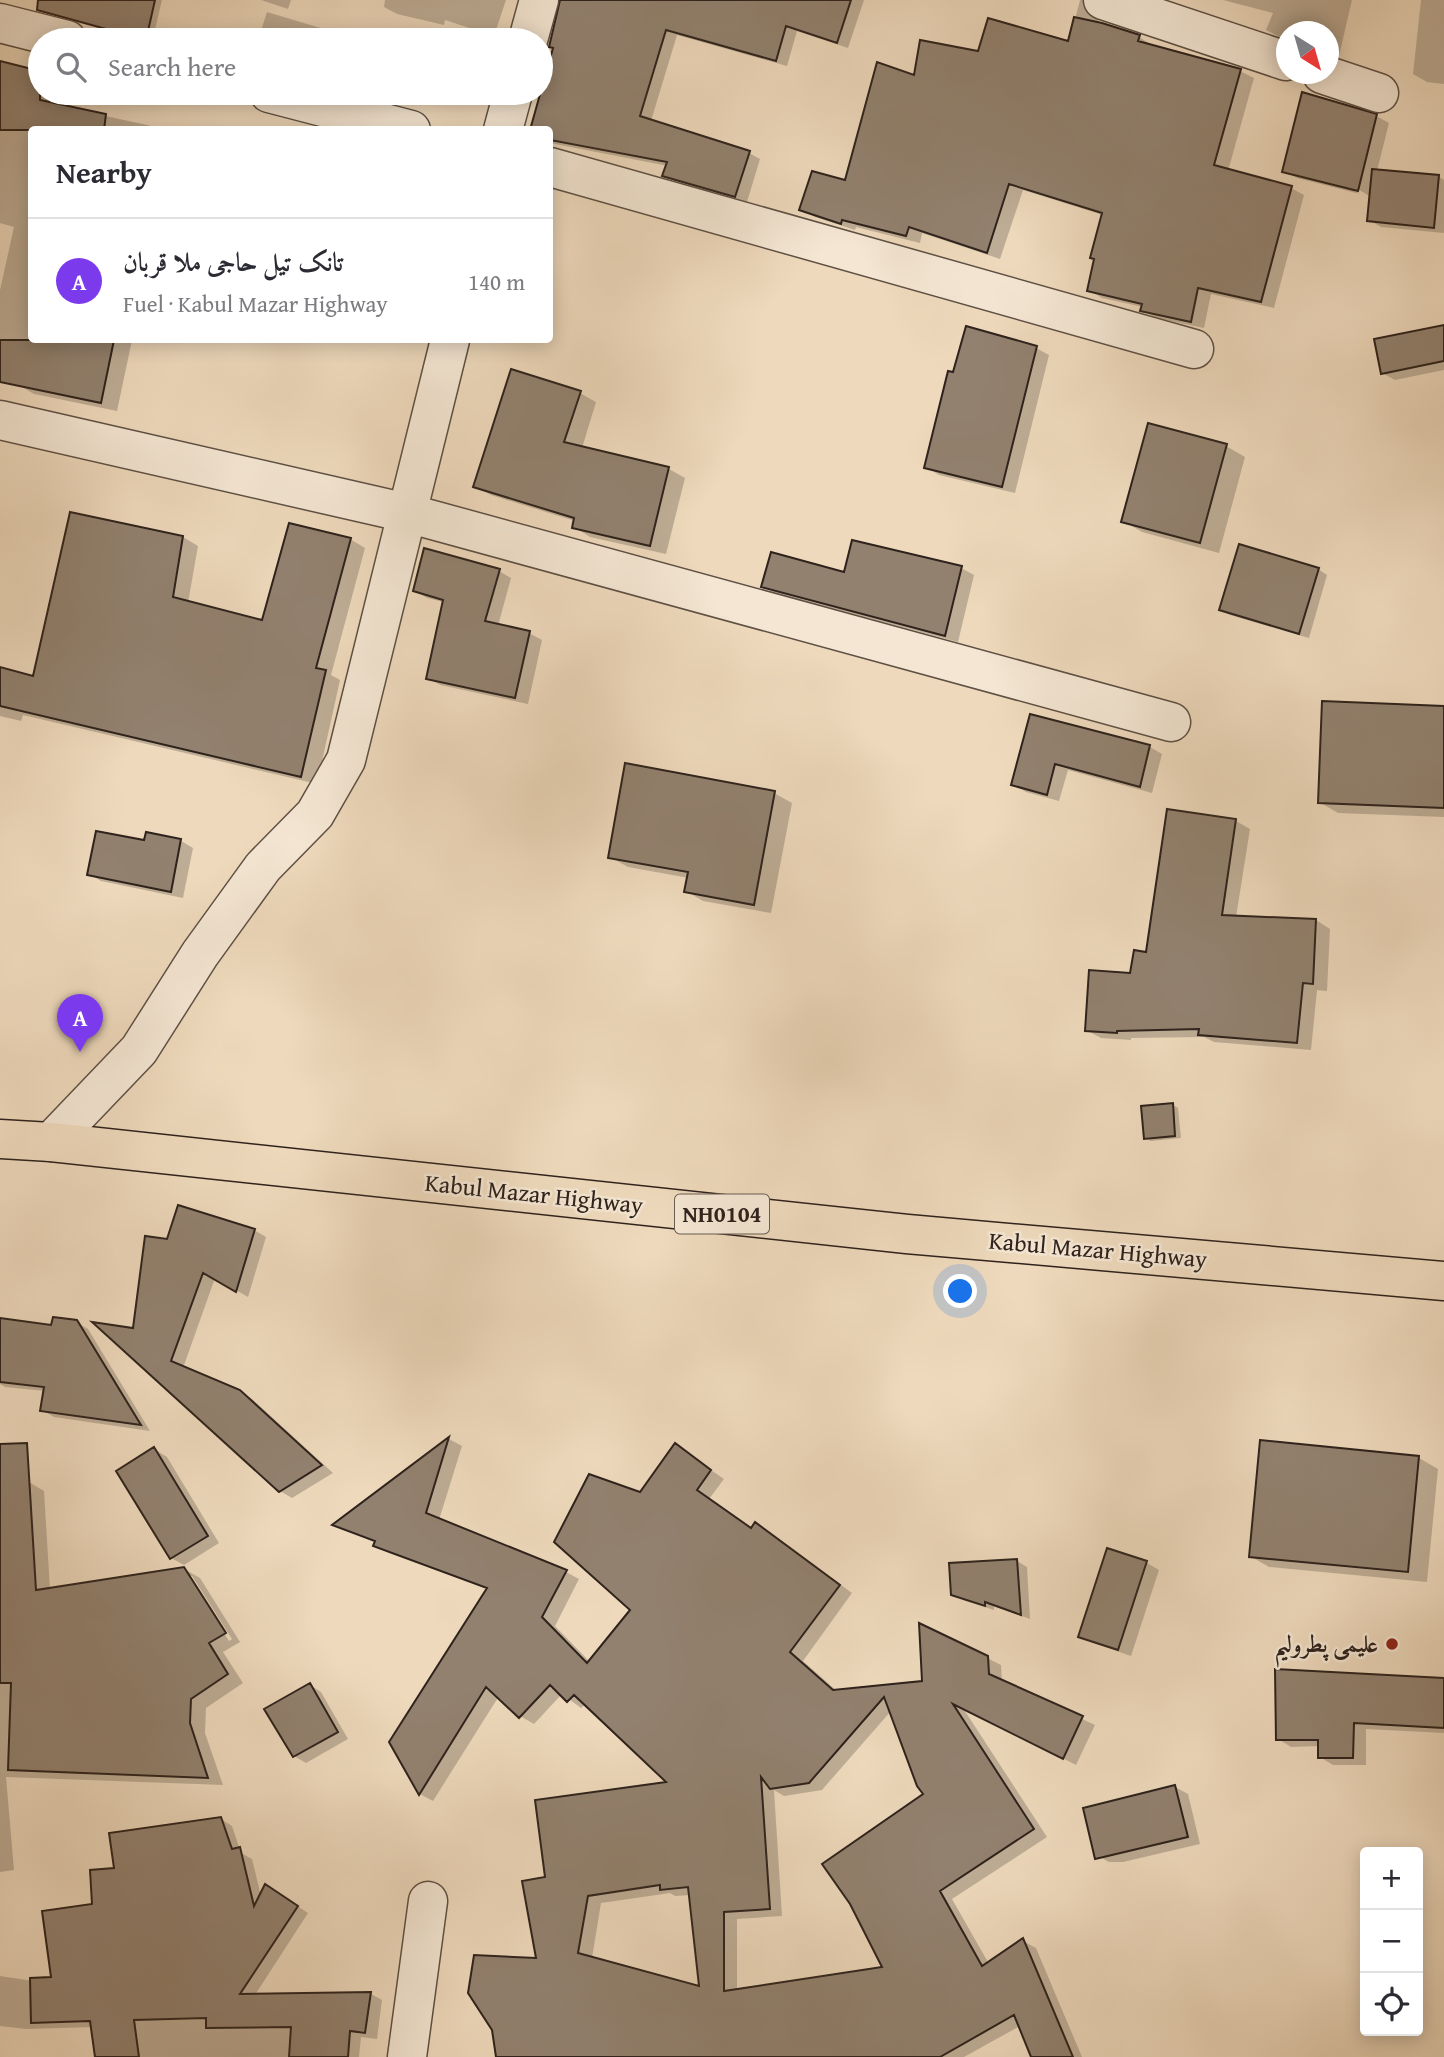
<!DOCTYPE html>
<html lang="en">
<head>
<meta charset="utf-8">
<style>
  :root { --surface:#fff; --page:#f7f7f7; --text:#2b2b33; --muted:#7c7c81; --line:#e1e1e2; --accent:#7c3aed }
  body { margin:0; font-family:"Gentium Book Plus",Amiri,serif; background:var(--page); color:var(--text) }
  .controls { position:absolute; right:21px; bottom:21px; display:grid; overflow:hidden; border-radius:7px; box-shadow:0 4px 18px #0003 }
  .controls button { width:63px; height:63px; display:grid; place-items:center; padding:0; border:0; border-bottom:2px solid var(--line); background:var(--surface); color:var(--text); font:35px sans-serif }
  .compass { position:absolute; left:1276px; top:21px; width:63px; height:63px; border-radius:50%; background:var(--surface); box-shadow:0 4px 18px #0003; rotate:143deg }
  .you { position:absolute; left:961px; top:1292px; width:24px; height:24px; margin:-18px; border:5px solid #fff; border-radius:50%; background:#1a73e8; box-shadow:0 0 0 10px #1a73e833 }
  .badge { display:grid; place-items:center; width:46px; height:46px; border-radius:50%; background:var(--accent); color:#fff; font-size:23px; font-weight:700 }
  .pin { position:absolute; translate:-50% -58px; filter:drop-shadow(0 2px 4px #0008) }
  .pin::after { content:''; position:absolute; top:37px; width:24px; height:21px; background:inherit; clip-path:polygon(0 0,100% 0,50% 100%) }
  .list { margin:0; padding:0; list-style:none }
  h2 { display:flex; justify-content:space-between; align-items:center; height:91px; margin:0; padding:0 28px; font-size:30px }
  h2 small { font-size:23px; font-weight:400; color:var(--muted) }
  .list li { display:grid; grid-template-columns:46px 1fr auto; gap:21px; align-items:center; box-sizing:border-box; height:126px; padding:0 28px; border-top:2px solid var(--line) }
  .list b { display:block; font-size:26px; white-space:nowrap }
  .list p { margin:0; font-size:23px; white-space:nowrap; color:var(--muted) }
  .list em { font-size:23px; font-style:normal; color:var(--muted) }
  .icon { flex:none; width:38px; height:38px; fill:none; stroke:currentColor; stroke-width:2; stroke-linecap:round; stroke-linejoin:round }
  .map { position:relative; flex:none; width:1444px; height:2057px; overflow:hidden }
  .search { position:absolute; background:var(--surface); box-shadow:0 4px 18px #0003; left:28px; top:28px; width:525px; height:77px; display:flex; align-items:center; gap:18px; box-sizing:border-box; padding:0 24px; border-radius:38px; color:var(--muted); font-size:26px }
  .panel { position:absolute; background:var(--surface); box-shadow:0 4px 18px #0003; left:28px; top:126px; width:525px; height:217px; border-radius:7px }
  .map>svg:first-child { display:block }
</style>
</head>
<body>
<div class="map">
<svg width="1444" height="2057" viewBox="0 0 1444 2057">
  <rect width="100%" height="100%" fill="#eed9bc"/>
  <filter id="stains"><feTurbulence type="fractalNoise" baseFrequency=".00286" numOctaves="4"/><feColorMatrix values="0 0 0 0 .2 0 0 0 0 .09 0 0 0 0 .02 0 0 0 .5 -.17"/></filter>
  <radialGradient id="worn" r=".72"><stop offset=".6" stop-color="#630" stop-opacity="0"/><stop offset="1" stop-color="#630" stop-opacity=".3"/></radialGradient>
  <path fill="#0003" fill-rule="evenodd" d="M68,0H162L153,38L71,14Z
    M261,0H291L288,9Z
    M385,0H506L494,36L445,20L444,25L397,14L384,7Z
    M562,0H864L848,48L797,31L787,66L677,35L651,121L749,153L760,159L747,202L676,182L665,175L668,166L550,143L555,48Z
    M1080,0H1096L1095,13L1100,24L1139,37L1152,45V47L1240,71L1254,78L1228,171L1291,188L1304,195L1274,308L1211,294L1204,328L1156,318L1142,310L1143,307L1102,298L1089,290L1103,215L1023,190L1000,259L922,233L920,243L856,227L855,230L815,217L801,209L846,182L915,77L979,53L1069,43Z
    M1223,0H1352L1338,60L1328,57V32H1286V40L1266,30L1273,13Z
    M1421,0H1444V84L1427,82L1413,74Z
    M267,12L361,40H258Z
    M0,63L40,72V93H58L55,105L170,130H32V340H132L117,411L34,394L0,374V290L14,227L0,223Z
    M1376,116L1389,123L1377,171L1439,177L1444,180V233L1381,227L1369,220L1371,197L1351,185L1349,188L1360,194L1297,178L1284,171Z
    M1444,327V370L1395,380L1382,373Z
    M1036,348L1049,355L1015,493L939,475L926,467L954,374Z
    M580,393L596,402L582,448L669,469L685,478L666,554L590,537L574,527L575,521L491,495L475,486Z
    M1226,446L1245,457L1219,553L1142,532L1123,521Z
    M183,537L198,546L188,603L263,622L350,539L365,548L331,675L340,680L317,784L23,715L21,721L0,716V669L35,678Z
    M961,568L974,575L958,642L775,593L763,586L846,575Z
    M1318,569L1327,575L1309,638L1230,615L1221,610Z
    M499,571L511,578L498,626L529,633L542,640L528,704L440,685L428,678L444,602L427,598L415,591Z
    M1444,708V817L1338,813L1319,802Z
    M1032,716L1150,747L1162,754L1152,793L1068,770L1059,801L1026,792L1013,785Z
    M774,793L792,803L771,913L703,901L686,891L689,878L628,867L610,857Z
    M1236,821L1250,829L1236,917L1316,920L1330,929L1327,991L1317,990L1311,1050L1214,1042L1204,1037L1131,1038V1040L1101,1038L1086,1030L1148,954Z
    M181,841L193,848L183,898L101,881L89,874L146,843Z
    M1173,1105L1178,1108L1181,1138L1151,1141L1145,1138Z
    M254,1230L266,1237L248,1297L215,1278L183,1368L252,1399L333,1473L292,1498L280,1491L135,1330L168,1241Z
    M76,1322L88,1329L150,1431L54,1417L42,1410L45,1391L5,1387L0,1384V1330L53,1327Z
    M449,1439L462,1446L439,1520L566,1572L579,1579L555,1626L590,1662L633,1610L641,1494L676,1446L724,1479L709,1499L752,1530L756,1525L769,1532L852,1593L803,1661L837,1691L924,1682L987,1658L1001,1665L1002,1682L1095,1725L1076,1765L963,1708L1047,1837L952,1899L989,1964L1023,1941L1036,1948L1082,2057H1033L1020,2026L964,2057H498L538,1960L547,1878L670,1783L586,1704L581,1708L562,1694L534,1724L520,1716L499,1696L433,1801L420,1794L391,1742L488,1589L389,1553L375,1546L376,1543L335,1525ZM891,1711L925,1794L885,1969L737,1991V1919L782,1916L774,1790L784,1796L822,1790ZM670,1893L675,1896L690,1895L701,1988L592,1958L601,1903Z
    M1262,1442L1419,1458L1438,1469L1427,1582L1269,1567L1250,1556Z
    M154,1449L167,1457L219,1543L184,1565L171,1558Z
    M29,1482L44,1491L50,1589L184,1569L200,1578L240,1642L223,1652L243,1683L206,1708L205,1733L223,1785L6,1777L14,1870L0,1872V1483ZM188,1576H192L232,1639L229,1641Z
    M1108,1550L1147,1563L1159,1570L1131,1656L1093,1643L1080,1636Z
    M1017,1561L1027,1567L1030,1619L994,1606V1610L963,1600L953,1594Z
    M1444,1680V1733L1366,1729V1765H1333L1320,1757V1746L1291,1747L1278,1739Z
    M310,1685L321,1692L348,1739L306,1763L294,1756Z
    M1175,1787L1188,1794L1200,1844L1123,1862H1109L1096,1855Z
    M221,1819L232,1826L241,1853L252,1859L261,1896L277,1893L308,1913L255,1995L371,1994L382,2000L377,2039L361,2037L359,2057H96L93,2027L26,2029L0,2026V1976L53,1984L94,1905L116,1870Z"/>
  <path fill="#92816f" stroke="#2e221c" stroke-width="2" fill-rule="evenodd" d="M38,0H155L146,40L37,10Z
    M560,0H851L837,43L786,26L776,61L666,30L640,116L750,151L735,197L662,176L667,162L550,140V130H530L553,48L549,47Z
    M1074,17L1102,23L1140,35L1138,41L1241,69L1214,165L1292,186L1261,302L1198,288L1191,322L1140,311L1142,304L1087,291L1094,259L1090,258L1102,213L1009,184L987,253L909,227L906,236L842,220L841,224L799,210L812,171L845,180L877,62L914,75L920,40L978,51L988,18L1068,41Z
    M0,61L40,71V100L106,114L104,130H0Z
    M1302,92L1377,114L1358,191L1282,172Z
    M1372,169L1439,175L1434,228L1367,221Z
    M1444,325V361L1381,374L1374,339Z
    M966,326L1037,346L1002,487L924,468L948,371L953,372Z
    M0,340H114L101,403L0,382Z
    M511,369L581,391L564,442L669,467L650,546L572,528L574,518L473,487Z
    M1148,423L1227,444L1200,543L1121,522Z
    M70,512L183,536L173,597L262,620L289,523L351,538L316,668L326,670L301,777L0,706V667L33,676Z
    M852,540L962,566L945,636L761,587L771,552L844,572Z
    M1239,544L1319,568L1299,634L1219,610Z
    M424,548L500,569L485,621L530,631L515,698L426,679L443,600L413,591Z
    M1322,701L1444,706V808L1318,803Z
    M1030,714L1150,745L1140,787L1055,764L1047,795L1011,785Z
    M625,763L775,791L754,905L684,892L688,872L608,858Z
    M1167,809L1236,819L1222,915L1316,919L1313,984L1303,983L1297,1043L1198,1035L1199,1029L1117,1031V1033L1085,1031L1089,970L1130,973L1134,950L1146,952Z
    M96,831L144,840L146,832L181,839L171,892L87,875Z
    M1173,1103L1175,1136L1144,1139L1141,1106Z
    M178,1205L255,1229L236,1292L203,1273L171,1361L240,1390L322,1465L279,1492L92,1322L133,1328L145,1236L167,1239Z
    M53,1317L77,1320L141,1425L40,1411L44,1387L0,1382V1318L51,1325Z
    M449,1437L426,1513L567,1570L542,1617L587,1663L630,1610L554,1542L589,1474L640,1492L675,1443L711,1470L697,1490L751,1528L755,1522L840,1585L790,1652L833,1690L922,1681L919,1623L988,1656L989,1674L1083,1716L1063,1759L953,1704L1034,1829L940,1891L982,1966L1023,1938L1073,2057H1031L1014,2015L940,2057H496L492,2030L468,1993L474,1955L536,1958L522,1881L545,1877L535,1800L666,1782L574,1695L567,1702L550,1685L519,1718L486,1687L419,1795L389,1742L487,1588L373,1546L375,1541L332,1525ZM884,1697L917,1786L923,1794L822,1864L850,1904L882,1967L724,1991V1912L770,1909L761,1777L770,1789L809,1783ZM660,1885V1890L688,1887L699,1986L578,1953L588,1896Z
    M1260,1440L1419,1456L1408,1572L1249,1557Z
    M27,1443L36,1590L184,1567L226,1633L209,1643L228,1674L191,1699L190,1723L208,1778L8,1770L11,1683H0V1444Z
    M154,1447L208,1536L170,1559L116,1471Z
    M1107,1548L1147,1561L1118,1650L1078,1637Z
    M1017,1559L1021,1615L985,1602V1606L951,1595L949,1563Z
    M1275,1669L1444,1678V1728L1354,1723L1353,1758H1318V1740H1276Z
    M310,1683L338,1732L293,1757L264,1709Z
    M1175,1785L1188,1837L1095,1859L1083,1808Z
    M221,1817L232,1849L240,1847L254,1906L265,1884L298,1906L240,1994L371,1992L365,2033L350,2031L348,2057H289L291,2027L206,2028V2018L134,2020L139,2057H95L90,2021L31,2023L30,1978L51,1977L42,1911L92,1904L90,1870L114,1868L109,1833Z"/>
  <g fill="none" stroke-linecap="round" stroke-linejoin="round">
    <defs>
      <path id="minor" d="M1103,0L1286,61
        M0,23L67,40
        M528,40L539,0
        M1322,74L1379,93
        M269,93L411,130
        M503,130L513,93
        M550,167L1194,349
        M0,420L407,513L1171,722
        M51,1142L139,1050L200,954L263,867L315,814L346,760L450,340
        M407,2057L428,1901"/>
      <path id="highway" d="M0,1139L51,1142L907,1234L1444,1281"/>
    </defs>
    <use href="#minor" stroke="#5e5044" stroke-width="41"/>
    <use href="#highway" stroke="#2e221c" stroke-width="41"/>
    <use href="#minor" stroke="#f4e6d3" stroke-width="38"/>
    <use href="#highway" stroke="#eed9bc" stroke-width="38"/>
  </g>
  <circle fill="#8f2418" stroke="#f4e6d3" stroke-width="2.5" cx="1392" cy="1644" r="7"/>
  <g text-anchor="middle" stroke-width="5" stroke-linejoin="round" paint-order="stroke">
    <rect fill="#f4e6d3" stroke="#695d53" stroke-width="2" x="675" y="1194.5" width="94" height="39" rx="5"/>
    <g font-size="23" font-weight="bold" fill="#2e221c">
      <text x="722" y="1222">NH0104</text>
    </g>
    <g font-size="24" fill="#2e221c" stroke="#f4e6d3">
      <text transform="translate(534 1194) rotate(6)" y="8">Kabul Mazar Highway</text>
      <text transform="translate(1098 1250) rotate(5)" y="8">Kabul Mazar Highway</text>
    </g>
    <g font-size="24" font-weight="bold" fill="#2e221c" stroke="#f4e6d3" text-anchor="end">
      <text x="1378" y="1652">علیمی پطرولیم</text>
    </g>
  </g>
  <rect width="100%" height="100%" filter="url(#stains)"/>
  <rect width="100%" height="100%" fill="url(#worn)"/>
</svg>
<div class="controls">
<button>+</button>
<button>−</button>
<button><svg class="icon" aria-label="locate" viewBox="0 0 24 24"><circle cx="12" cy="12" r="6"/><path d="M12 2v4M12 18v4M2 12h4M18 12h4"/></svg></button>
</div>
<svg class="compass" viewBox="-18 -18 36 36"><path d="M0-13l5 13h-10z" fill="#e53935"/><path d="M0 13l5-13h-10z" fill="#7c7c81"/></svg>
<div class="you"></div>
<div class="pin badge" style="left:80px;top:1052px">A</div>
<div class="search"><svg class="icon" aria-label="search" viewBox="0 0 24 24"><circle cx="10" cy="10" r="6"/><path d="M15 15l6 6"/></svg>Search here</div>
<section class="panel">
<h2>Nearby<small></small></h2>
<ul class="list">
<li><span class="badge">A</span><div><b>تانک تیل حاجی ملا قربان</b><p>Fuel · Kabul Mazar Highway</p></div><em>140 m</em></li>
</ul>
</section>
</div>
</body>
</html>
